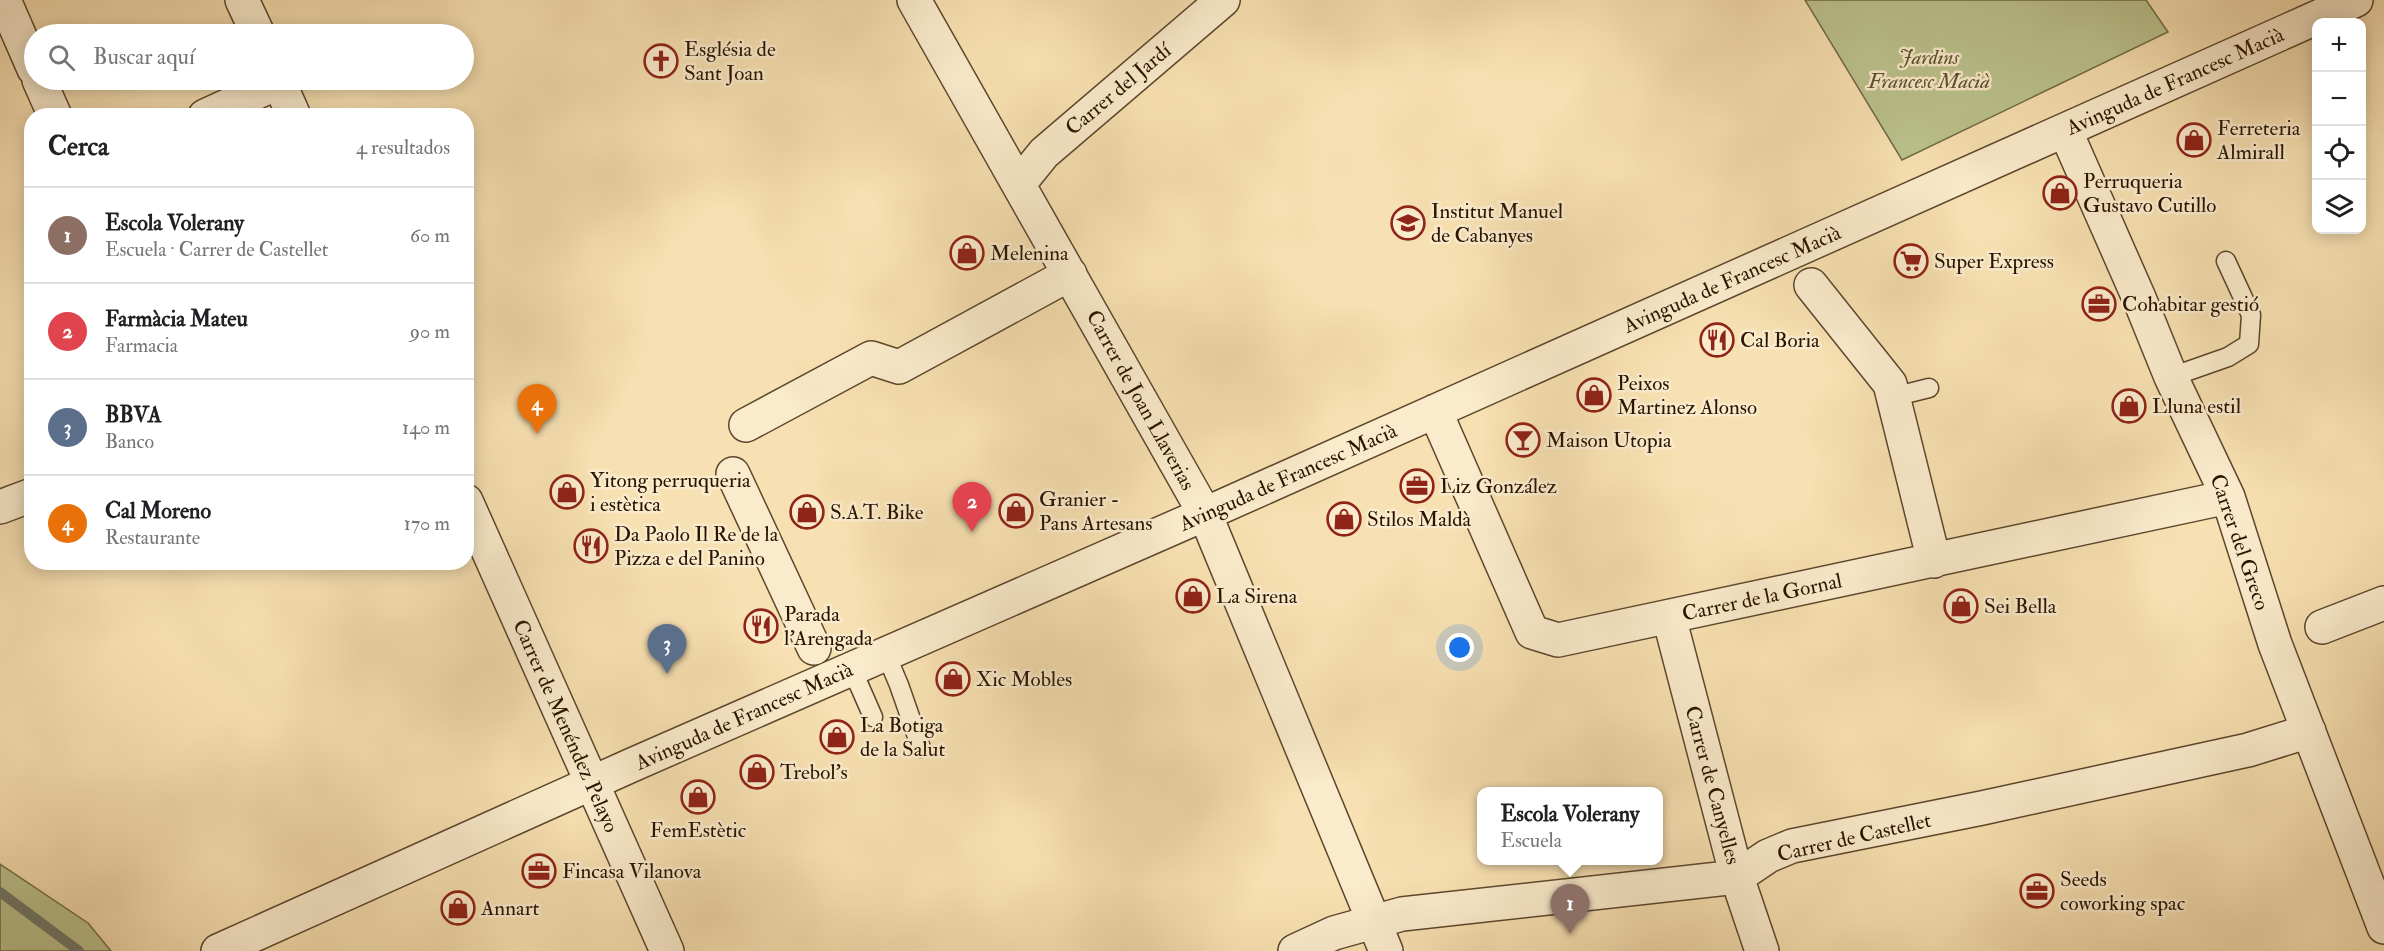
<!DOCTYPE html>
<html lang="es">
<head>
<meta charset="utf-8">
<style>
  :root { --surface:#fff; --page:#f6f6f6; --text:#202124; --muted:#757577; --line:#e0e0e0; --accent:#8f2418 }
  body { margin:0; font-family:"IM FELL Double Pica",serif; background:var(--page); color:var(--text) }
  .controls { position:absolute; right:18px; top:18px; display:grid; overflow:hidden; border-radius:12px; box-shadow:0 3px 15px #0003 }
  .controls button { width:54px; height:54px; display:grid; place-items:center; padding:0; border:0; border-bottom:2px solid var(--line); background:var(--surface); color:var(--text); font:30px sans-serif }
  .you { position:absolute; left:1460px; top:648px; width:21px; height:21px; margin:-15px; border:4px solid #fff; border-radius:50%; background:#1a73e8; box-shadow:0 0 0 9px #1a73e833 }
  .badge { display:grid; place-items:center; width:39px; height:39px; border-radius:50%; background:var(--accent); color:#fff; font-size:20px; font-weight:700 }
  .pin { position:absolute; translate:-50% -50px; filter:drop-shadow(0 2px 3px #0008) }
  .pin::after { content:''; position:absolute; top:32px; width:21px; height:18px; background:inherit; clip-path:polygon(0 0,100% 0,50% 100%) }
  .popup { position:absolute; left:1477px; top:787px; width:186px; height:78px; box-sizing:border-box; display:grid; place-content:center; border-radius:12px; background:var(--surface); filter:drop-shadow(0 2px 4px #0005); font-size:20px; white-space:nowrap; color:var(--muted) }
  .popup b { font-size:22px; color:var(--text) }
  .popup::after { content:''; position:absolute; left:50%; top:100%; margin-left:-12px; border:12px solid transparent; border-top-color:var(--surface) }
  .list { margin:0; padding:0; list-style:none }
  h2 { display:flex; justify-content:space-between; align-items:center; height:78px; margin:0; padding:0 24px; font-size:26px }
  h2 small { font-size:20px; font-weight:400; color:var(--muted) }
  .list li { display:grid; grid-template-columns:39px 1fr auto; gap:18px; align-items:center; box-sizing:border-box; height:96px; padding:0 24px; border-top:2px solid var(--line) }
  .list b { display:block; font-size:22px; white-space:nowrap }
  .list p { margin:0; font-size:20px; white-space:nowrap; color:var(--muted) }
  .list em { font-size:20px; font-style:normal; color:var(--muted) }
  .icon { flex:none; width:33px; height:33px; fill:none; stroke:currentColor; stroke-width:2; stroke-linecap:round; stroke-linejoin:round }
  .map { position:relative; flex:none; width:2384px; height:951px; overflow:hidden }
  .search { position:absolute; background:var(--surface); box-shadow:0 3px 15px #0003; left:24px; top:24px; width:450px; height:66px; display:flex; align-items:center; gap:15px; box-sizing:border-box; padding:0 21px; border-radius:33px; color:var(--muted); font-size:22px }
  .panel { position:absolute; background:var(--surface); box-shadow:0 3px 15px #0003; left:24px; top:108px; width:450px; height:462px; border-radius:24px }
  .map>svg:first-child { display:block }
</style>
</head>
<body>
<div class="map">
<svg width="2384" height="951" viewBox="0 0 2384 951">
  <rect width="100%" height="100%" fill="#f7e0b1"/>
  <filter id="stains"><feTurbulence type="fractalNoise" baseFrequency=".00333" numOctaves="4"/><feColorMatrix values="0 0 0 0 .2 0 0 0 0 .09 0 0 0 0 .02 0 0 0 .5 -.17"/></filter>
  <radialGradient id="worn" r=".72"><stop offset=".6" stop-color="#630" stop-opacity="0"/><stop offset="1" stop-color="#630" stop-opacity=".3"/></radialGradient>
  <path fill="#bbc28d" stroke="#726a46" stroke-width="1.5" d="M1805,0H2146L2168,32L1902,160Z
    M0,864L88,923L111,951H0Z"/>
  <g fill="none" stroke-linecap="round" stroke-linejoin="round">
    <path stroke="#6f796a" stroke-width="10" d="M0,892L79,951"/>
    <defs>
      <path id="lane" d="M2171,377L2228,357L2249,344L2251,315L2226,261
        M1893,397L1929,388
        M886,654L899,685L921,748
        M850,669L859,685L873,717"/>
      <path id="street" d="M4,0L34,69
        M242,0L258,34
        M914,0L1205,514L1386,951
        M39,80L55,116
        M278,80L294,116
        M205,116L279,82
        M2065,130L2139,298L2171,377L2228,497L2275,644L2384,927
        M1019,184L1044,153L1223,0
        M1811,285L1890,384L1934,561
        M1435,411L1532,632L1558,640L2228,497
        M746,425L871,358L899,367L1070,274
        M733,474L814,648
        M466,501L667,951
        M0,507L32,495
        M1669,617L1737,877L1762,951
        M2322,627L2384,603
        M218,951L632,765L1205,514L2356,0
        M1295,951L1334,933L1402,914L1737,877L1768,856L1792,846L1982,808L2248,750L2309,731"/>
    </defs>
    <use href="#lane" stroke="#5d462c" stroke-width="21"/>
    <use href="#street" stroke="#5d462c" stroke-width="36"/>
    <use href="#lane" stroke="#faebcc" stroke-width="18"/>
    <use href="#street" stroke="#faebcc" stroke-width="33"/>
  </g>
  <defs>
    <symbol id="church-ring" viewBox="-11 -11 22 22"><circle r="9.5" fill="#faebcc" stroke="#8f2418" stroke-width="1.5"/><path d="M-1.2-6h2.4v3.5h3.3v2.4h-3.3V6h-2.4V-.1h-3.3v-2.4h3.3Z" fill="#8f2418"/></symbol>
    <symbol id="shop-ring" viewBox="-11 -11 22 22"><circle r="9.5" fill="#faebcc" stroke="#8f2418" stroke-width="1.5"/><path d="M-5-2.5h2.3a2.7 3.5 0 0 1 5.4 0H5L5.5 6h-11ZM-1.5-2.5h3a1.5 2.3 0 0 0-3 0Z" fill="#8f2418"/></symbol>
    <symbol id="school-ring" viewBox="-11 -11 22 22"><circle r="9.5" fill="#faebcc" stroke="#8f2418" stroke-width="1.5"/><path d="M0-5L7-2L0 1L-7-2ZM-4 1L0 2.5L4 1V4Q0 6-4 4Z" fill="#8f2418"/></symbol>
    <symbol id="supermarket-ring" viewBox="-11 -11 22 22"><circle r="9.5" fill="#faebcc" stroke="#8f2418" stroke-width="1.5"/><path d="M-6-5.5h2.5l.6 2H6L4.5 2H-2.5L-4.4-4H-6ZM-1.5 3.2a1.3 1.3 0 1 0 .1 0ZM3 3.2a1.3 1.3 0 1 0 .1 0Z" fill="#8f2418"/></symbol>
    <symbol id="office-ring" viewBox="-11 -11 22 22"><circle r="9.5" fill="#faebcc" stroke="#8f2418" stroke-width="1.5"/><path d="M-6-3h4V-5.5h4V-3h4V5H-6ZM-1-4.5V-3h2v-1.5ZM-6 0V1H6V0Z" fill="#8f2418"/></symbol>
    <symbol id="restaurant-ring" viewBox="-11 -11 22 22"><circle r="9.5" fill="#faebcc" stroke="#8f2418" stroke-width="1.5"/><path d="M-5-6h1v4h1v-4h1v4h1v-4h1v5L-1.5 .5V6h-2V.5L-5-1ZM5-6V6H3V1.5H1.5Q1.5-4 5-6Z" fill="#8f2418"/></symbol>
    <symbol id="bar-ring" viewBox="-11 -11 22 22"><circle r="9.5" fill="#faebcc" stroke="#8f2418" stroke-width="1.5"/><path d="M-6-5H6L.8 .8V4.5H3.5V6h-7V4.5H-.8V.8Z" fill="#8f2418"/></symbol>
  </defs>
  <g fill-rule="evenodd">
    <use href="#church-ring" x="642" y="42" width="38" height="38"/>
    <use href="#shop-ring" x="2175" y="121" width="38" height="38"/>
    <use href="#shop-ring" x="2041" y="174" width="38" height="38"/>
    <use href="#school-ring" x="1389" y="204" width="38" height="38"/>
    <use href="#shop-ring" x="948" y="234" width="38" height="38"/>
    <use href="#supermarket-ring" x="1892" y="242" width="38" height="38"/>
    <use href="#office-ring" x="2080" y="285" width="38" height="38"/>
    <use href="#restaurant-ring" x="1698" y="321" width="38" height="38"/>
    <use href="#shop-ring" x="1575" y="376" width="38" height="38"/>
    <use href="#shop-ring" x="2110" y="387" width="38" height="38"/>
    <use href="#bar-ring" x="1504" y="421" width="38" height="38"/>
    <use href="#office-ring" x="1398" y="467" width="38" height="38"/>
    <use href="#shop-ring" x="548" y="473" width="38" height="38"/>
    <use href="#shop-ring" x="997" y="492" width="38" height="38"/>
    <use href="#shop-ring" x="788" y="493" width="38" height="38"/>
    <use href="#shop-ring" x="1325" y="500" width="38" height="38"/>
    <use href="#restaurant-ring" x="572" y="527" width="38" height="38"/>
    <use href="#shop-ring" x="1174" y="577" width="38" height="38"/>
    <use href="#shop-ring" x="1942" y="587" width="38" height="38"/>
    <use href="#restaurant-ring" x="742" y="607" width="38" height="38"/>
    <use href="#shop-ring" x="934" y="660" width="38" height="38"/>
    <use href="#shop-ring" x="818" y="718" width="38" height="38"/>
    <use href="#shop-ring" x="738" y="753" width="38" height="38"/>
    <use href="#shop-ring" x="679" y="778" width="38" height="38"/>
    <use href="#office-ring" x="520" y="852" width="38" height="38"/>
    <use href="#office-ring" x="2018" y="872" width="38" height="38"/>
    <use href="#shop-ring" x="439" y="889" width="38" height="38"/>
  </g>
  <g text-anchor="middle" stroke-width="5" stroke-linejoin="round" paint-order="stroke">
    <g font-size="21" fill="#2a1300" stroke="#faebcc" text-anchor="start">
      <text x="684" y="56">Església de<tspan x="684" dy="24">Sant Joan</tspan></text>
      <text x="2217" y="135">Ferreteria<tspan x="2217" dy="24">Almirall</tspan></text>
      <text x="2083" y="188">Perruqueria<tspan x="2083" dy="24">Gustavo Cutillo</tspan></text>
      <text x="1431" y="218">Institut Manuel<tspan x="1431" dy="24">de Cabanyes</tspan></text>
      <text x="990" y="260">Melenina</text>
      <text x="1934" y="268">Super Express</text>
      <text x="2122" y="311">Cohabitar gestió</text>
      <text x="1740" y="347">Cal Boria</text>
      <text x="1617" y="390">Peixos<tspan x="1617" dy="24">Martinez Alonso</tspan></text>
      <text x="2152" y="413">Lluna estil</text>
      <text x="1546" y="447">Maison Utopia</text>
      <text x="590" y="487">Yitong perruqueria<tspan x="590" dy="24">i estètica</tspan></text>
      <text x="1440" y="493">Liz González</text>
      <text x="1039" y="506">Granier -<tspan x="1039" dy="24">Pans Artesans</tspan></text>
      <text x="830" y="519">S.A.T. Bike</text>
      <text x="1367" y="526">Stilos Maldà</text>
      <text x="614" y="541">Da Paolo Il Re de la<tspan x="614" dy="24">Pizza e del Panino</tspan></text>
      <text x="1216" y="603">La Sirena</text>
      <text x="1984" y="613">Sei Bella</text>
      <text x="784" y="621">Parada<tspan x="784" dy="24">l'Arengada</tspan></text>
      <text x="976" y="686">Xic Mobles</text>
      <text x="860" y="732">La Botiga<tspan x="860" dy="24">de la Salut</tspan></text>
      <text x="780" y="779">Trebol's</text>
      <text x="698" y="837" text-anchor="middle">FemEstètic</text>
      <text x="562" y="878">Fincasa Vilanova</text>
      <text x="2060" y="886">Seeds<tspan x="2060" dy="24">coworking spac</tspan></text>
      <text x="481" y="915">Annart</text>
    </g>
    <g font-size="21" font-style="italic" fill="#5d5031" stroke="#faebcc">
      <text x="1929" y="64">Jardins<tspan x="1929" dy="24">Francesc Macià</tspan></text>
    </g>
    <g font-size="21" fill="#2a1300" stroke="#faebcc">
      <text transform="translate(2175 81) rotate(-24)" y="7">Avinguda de Francesc Macià</text>
      <text transform="translate(1118 89) rotate(-40)" y="7">Carrer del Jardí</text>
      <text transform="translate(1732 279) rotate(-24)" y="7">Avinguda de Francesc Macià</text>
      <text transform="translate(1141 400) rotate(61)" y="7">Carrer de Joan Llaverias</text>
      <text transform="translate(1288 477) rotate(-24)" y="7">Avinguda de Francesc Macià</text>
      <text transform="translate(2240 542) rotate(71)" y="7">Carrer del Greco</text>
      <text transform="translate(1762 597) rotate(-12)" y="7">Carrer de la Gornal</text>
      <text transform="translate(744 716) rotate(-24)" y="7">Avinguda de Francesc Macià</text>
      <text transform="translate(566 726) rotate(66)" y="7">Carrer de Menéndez Pelayo</text>
      <text transform="translate(1713 785) rotate(75)" y="7">Carrer de Canyelles</text>
      <text transform="translate(1854 837) rotate(-13)" y="7">Carrer de Castellet</text>
    </g>
  </g>
  <rect width="100%" height="100%" filter="url(#stains)"/>
  <rect width="100%" height="100%" fill="url(#worn)"/>
</svg>
<div class="controls">
<button>+</button>
<button>−</button>
<button><svg class="icon" aria-label="locate" viewBox="0 0 24 24"><circle cx="12" cy="12" r="6"/><path d="M12 2v4M12 18v4M2 12h4M18 12h4"/></svg></button>
<button><svg class="icon" aria-label="layers" viewBox="0 0 24 24"><path d="M12 4l9 5-9 5-9-5zM3 14l9 5 9-5"/></svg></button>
</div>
<div class="you"></div>
<div class="pin badge" style="left:1570px;top:934px;background:#8d6e63">1</div>
<div class="popup"><b>Escola Volerany</b>Escuela</div>
<div class="pin badge" style="left:972px;top:532px;background:#e0444e">2</div>
<div class="pin badge" style="left:667px;top:674px;background:#5c6f8a">3</div>
<div class="pin badge" style="left:537px;top:434px;background:#e8710a">4</div>
<div class="search"><svg class="icon" aria-label="search" viewBox="0 0 24 24"><circle cx="10" cy="10" r="6"/><path d="M15 15l6 6"/></svg>Buscar aquí</div>
<section class="panel">
<h2>Cerca<small>4 resultados</small></h2>
<ul class="list">
<li><span class="badge" style="background:#8d6e63">1</span><div><b>Escola Volerany</b><p>Escuela · Carrer de Castellet</p></div><em>60 m</em></li>
<li><span class="badge" style="background:#e0444e">2</span><div><b>Farmàcia Mateu</b><p>Farmacia</p></div><em>90 m</em></li>
<li><span class="badge" style="background:#5c6f8a">3</span><div><b>BBVA</b><p>Banco</p></div><em>140 m</em></li>
<li><span class="badge" style="background:#e8710a">4</span><div><b>Cal Moreno</b><p>Restaurante</p></div><em>170 m</em></li>
</ul>
</section>
</div>
</body>
</html>
